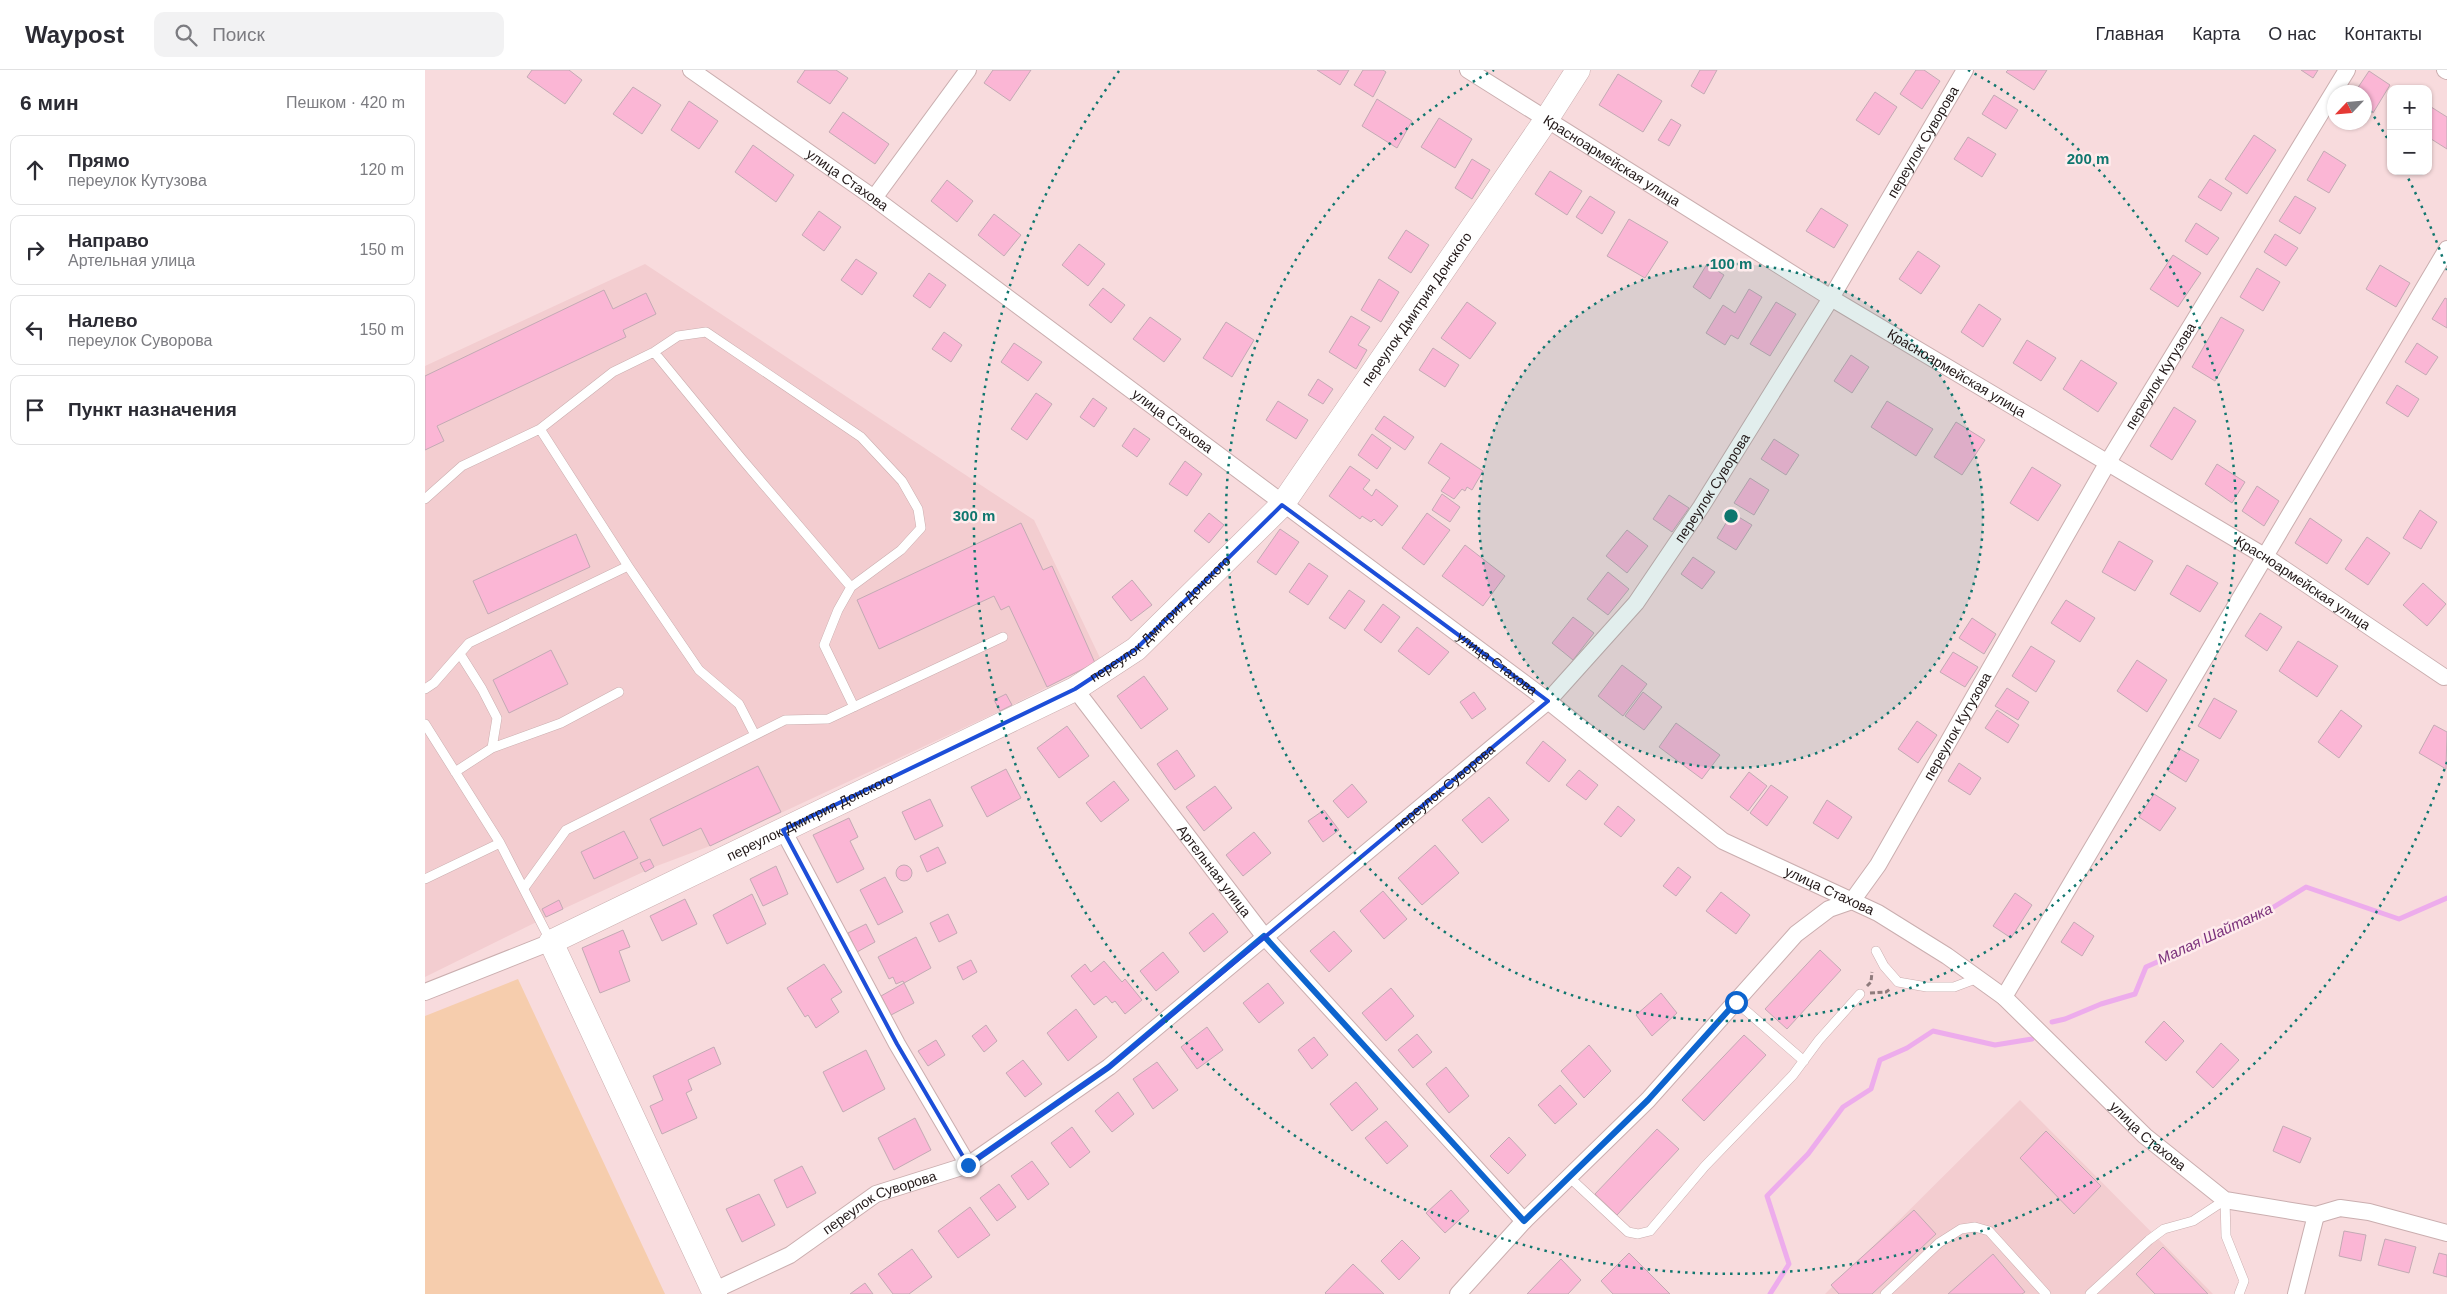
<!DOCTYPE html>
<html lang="ru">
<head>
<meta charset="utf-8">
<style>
  :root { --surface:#fff; --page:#f2f2f3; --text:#2b2b33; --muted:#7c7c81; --line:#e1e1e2 }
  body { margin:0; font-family:Helvetica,sans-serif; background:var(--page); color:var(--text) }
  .controls { position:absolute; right:15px; top:15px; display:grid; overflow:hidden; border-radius:10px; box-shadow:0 1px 4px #0004 }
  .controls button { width:45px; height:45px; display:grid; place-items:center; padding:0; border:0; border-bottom:1px solid var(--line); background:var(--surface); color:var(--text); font:25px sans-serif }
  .compass { position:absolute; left:1902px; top:15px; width:45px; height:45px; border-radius:50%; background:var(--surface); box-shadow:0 1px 4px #0004; rotate:244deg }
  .stop { position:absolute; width:15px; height:15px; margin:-11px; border:4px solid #0d64ce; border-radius:50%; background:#fff }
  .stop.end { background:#0d64ce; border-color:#fff; box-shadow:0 1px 5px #0008 }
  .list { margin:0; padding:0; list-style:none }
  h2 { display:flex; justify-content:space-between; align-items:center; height:65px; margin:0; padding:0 20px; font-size:21px }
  h2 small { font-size:16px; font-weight:400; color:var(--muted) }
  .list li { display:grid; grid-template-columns:32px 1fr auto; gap:15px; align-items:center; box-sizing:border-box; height:70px; margin:0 10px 10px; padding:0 10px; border:1px solid var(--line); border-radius:10px }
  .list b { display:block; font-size:19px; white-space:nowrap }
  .list p { margin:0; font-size:16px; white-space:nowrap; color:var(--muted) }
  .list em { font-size:16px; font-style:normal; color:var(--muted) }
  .icon { flex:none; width:28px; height:28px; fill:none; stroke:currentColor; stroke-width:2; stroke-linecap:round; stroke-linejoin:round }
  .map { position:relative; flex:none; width:2022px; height:1224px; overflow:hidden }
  header { display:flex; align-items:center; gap:30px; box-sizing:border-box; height:70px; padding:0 25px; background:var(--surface); border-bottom:1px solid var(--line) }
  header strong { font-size:24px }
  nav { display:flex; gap:28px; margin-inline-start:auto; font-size:18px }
  .search { width:350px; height:45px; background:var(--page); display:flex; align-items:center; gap:12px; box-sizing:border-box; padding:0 18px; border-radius:10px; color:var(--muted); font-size:19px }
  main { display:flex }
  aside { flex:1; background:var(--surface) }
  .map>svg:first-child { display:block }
</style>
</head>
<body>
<header>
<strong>Waypost</strong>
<div class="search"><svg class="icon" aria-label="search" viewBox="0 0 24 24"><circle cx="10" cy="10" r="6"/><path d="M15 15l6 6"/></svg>Поиск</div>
<nav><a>Главная</a><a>Карта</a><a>О нас</a><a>Контакты</a></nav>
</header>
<main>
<aside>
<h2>6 мин<small>Пешком · 420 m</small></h2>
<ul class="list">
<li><svg class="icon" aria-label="ahead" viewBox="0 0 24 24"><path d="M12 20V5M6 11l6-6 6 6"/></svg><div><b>Прямо</b><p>переулок Кутузова</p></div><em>120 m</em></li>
<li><svg class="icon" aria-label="right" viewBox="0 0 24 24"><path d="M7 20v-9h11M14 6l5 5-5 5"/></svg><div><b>Направо</b><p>Артельная улица</p></div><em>150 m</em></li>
<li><svg class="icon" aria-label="left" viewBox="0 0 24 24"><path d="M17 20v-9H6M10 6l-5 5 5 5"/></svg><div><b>Налево</b><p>переулок Суворова</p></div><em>150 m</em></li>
<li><svg class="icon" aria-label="arrive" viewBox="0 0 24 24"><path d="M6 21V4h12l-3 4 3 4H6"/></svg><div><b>Пункт назначения</b></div></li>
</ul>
</aside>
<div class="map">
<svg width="2022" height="1224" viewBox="0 0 2022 1224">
  <rect width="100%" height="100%" fill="#f8dbdd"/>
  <path fill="#f3cdd0" d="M220,194L609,450L676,590L575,641L285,776L229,797L138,839L0,907V296Z
    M1595,1030L1788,1224H1400Z"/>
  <path fill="#f6cdad" d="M93,909L240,1224H0V946Z"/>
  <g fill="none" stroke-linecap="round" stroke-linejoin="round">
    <path stroke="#edacec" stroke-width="5" d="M1627,952L1640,949L1676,934L1710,924L1721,897L1831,848L1881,817L1974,849L2022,828
      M1345,1224L1364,1194L1342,1126L1383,1084L1418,1037L1446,1019L1455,990L1482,978L1508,961L1570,975L1607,969"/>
  </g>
  <path fill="#fbb6d5" stroke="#c3aab4" d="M107,0H144L157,10L140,34L102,7Z
    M380,0H411L423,8L405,34L372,12Z
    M568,0H606L585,31L559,13Z
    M892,0H924L915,15Z
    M938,0H958L961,2L948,27L929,15Z
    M1275,0H1292L1279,24L1266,16Z
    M1491,0H1499L1515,11L1497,39L1475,24Z
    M1583,0H1622L1609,20L1581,2Z
    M1876,0H1893L1888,8Z
    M1944,1L1965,15L1948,43L1940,37V22H1930Z
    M1193,4L1237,31L1218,62L1174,35Z
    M208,17L236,35L217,64L188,44Z
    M1450,22L1472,37L1454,65L1431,50Z
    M1569,25L1593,40L1581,59L1557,44Z
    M952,29L987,51L972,78L937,56Z
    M264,31L293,51L274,79L246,60Z
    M2003,35L2022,47V79L2003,67Z
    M418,42L464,74L450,94L404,62Z
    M1014,48L1047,69L1030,98L996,77Z
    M1246,49L1256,55L1244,76L1233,70Z
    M1829,65L1851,80L1822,124L1800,109Z
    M1543,67L1571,84L1557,107L1529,89Z
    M328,75L369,105L351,132L310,102Z
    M1899,81L1921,95L1904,123L1882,110Z
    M1047,89L1065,100L1047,129L1030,118Z
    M1125,101L1157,121L1142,145L1110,124Z
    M1785,109L1807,123L1796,141L1773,127Z
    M522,110L548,131L532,152L506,131Z
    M1165,126L1190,142L1177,164L1151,147Z
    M1870,126L1891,138L1875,164L1854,151Z
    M1396,138L1423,155L1409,178L1381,161Z
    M394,141L416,157L399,181L377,165Z
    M569,144L596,165L579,186L553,165Z
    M1204,149L1243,172L1220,208L1182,186Z
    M1771,153L1794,168L1782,185L1760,171Z
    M981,160L1004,175L986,203L963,188Z
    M1850,164L1873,178L1861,196L1839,182Z
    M654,174L680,194L663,216L637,195Z
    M1493,181L1515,196L1496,224L1474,209Z
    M1748,185L1776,203L1753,237L1725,219Z
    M431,189L452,203L437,225L416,210Z
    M1282,194L1299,205L1285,229L1268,217Z
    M1955,195L1985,213L1971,237L1941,219Z
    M1832,198L1855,212L1838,241L1815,227Z
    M504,203L521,215L505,238L488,226Z
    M954,209L974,222L956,252L936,240Z
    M678,218L700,235L686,253L664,235Z
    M1324,219L1337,227L1313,269L1306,265L1300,275L1281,263L1298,235L1310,243Z
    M179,220L188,239L221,223L231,244L198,260L201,267L12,356L19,371L0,380V306Z
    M2020,228L2022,229V258L2007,249Z
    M1042,232L1071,253L1045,289L1016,268Z
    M1351,232L1371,244L1345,286L1325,274Z
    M1554,234L1576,249L1558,277L1536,262Z
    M926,246L945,257L933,275L942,280L931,299L904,282Z
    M725,247L756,269L739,292L708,269Z
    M1796,247L1819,260L1790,311L1767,297Z
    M801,252L829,270L807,307L778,288Z
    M519,262L537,275L526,292L507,279Z
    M1602,270L1631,288L1616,311L1588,293Z
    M589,273L617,292L603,311L576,292Z
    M1992,273L2013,287L2001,305L1980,292Z
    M1008,278L1034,295L1020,317L994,300Z
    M1426,285L1444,297L1427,323L1409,311Z
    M1656,290L1692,313L1673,342L1638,319Z
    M893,309L908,319L898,334L883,325Z
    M1972,315L1994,329L1983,347L1961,333Z
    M611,323L627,334L602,370L586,359Z
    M668,328L682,338L669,357L655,347Z
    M853,331L883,350L871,369L841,350Z
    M1462,331L1508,359L1491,386L1446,357Z
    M1749,337L1771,351L1747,390L1725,376Z
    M959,346L989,367L980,380L950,359Z
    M1531,352L1560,370L1537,405L1509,387Z
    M709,358L725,369L712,387L697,376Z
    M947,364L966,378L952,399L933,385Z
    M1349,369L1374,385L1361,405L1336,389Z
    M1016,373L1058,401L1047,420L1042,417L1040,421L1037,419L1029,429L1016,421L1025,408L1003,393Z
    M760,391L777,404L762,426L744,414Z
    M1792,394L1820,412L1807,433L1780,414Z
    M925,396L945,410L938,419L947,426L951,419L973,436L957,456L949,449L946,452L937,446L935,449L904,426Z
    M1607,397L1636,415L1613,451L1585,433Z
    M1325,408L1344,420L1329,445L1309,433Z
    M1832,416L1854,431L1839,456L1817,441Z
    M1017,424L1035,437L1025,452L1007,440Z
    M1244,425L1264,438L1247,462L1228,449Z
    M1995,440L2012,452L1996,479L1978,468Z
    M784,443L799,455L784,473L769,461Z
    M1002,443L1025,460L999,495L977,478Z
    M1307,443L1327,455L1311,480L1292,468Z
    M1885,448L1917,470L1902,494L1870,473Z
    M596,453L618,500L627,496L670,593L622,617L584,536L576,540L569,526L454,579L432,530Z
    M855,459L874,472L851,505L832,492Z
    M1202,460L1223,476L1202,503L1181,486Z
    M151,464L165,497L63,544L48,511Z
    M1942,467L1965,483L1943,515L1920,499Z
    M1694,471L1728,491L1710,521L1677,502Z
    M1040,475L1080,506L1058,536L1017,506Z
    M1268,487L1290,502L1277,519L1256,504Z
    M884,493L903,506L883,535L864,522Z
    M1762,495L1793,513L1775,542L1745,524Z
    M1183,502L1204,519L1183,545L1162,529Z
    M707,510L727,535L706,551L687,527Z
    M1998,513L2021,534L2002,556L1978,535Z
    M924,520L940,531L920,559L904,548Z
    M1641,530L1670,548L1655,572L1626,553Z
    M958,534L975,547L956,573L939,560Z
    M1835,543L1857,557L1842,581L1820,566Z
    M1148,547L1169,563L1148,590L1127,573Z
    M1547,548L1571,564L1559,584L1534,568Z
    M992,557L1024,582L1004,605L973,581Z
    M1873,571L1913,596L1892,627L1854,601Z
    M1606,576L1630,591L1611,622L1587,606Z
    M126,580L143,614L84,643L68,610Z
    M1528,582L1553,597L1540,617L1515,602Z
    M1712,590L1742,610L1722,642L1692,621Z
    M1197,595L1222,614L1198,646L1173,626Z
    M719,606L743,639L716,659L692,626Z
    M1582,618L1604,632L1593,650L1570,636Z
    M1049,622L1061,639L1047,649L1035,632Z
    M1218,622L1237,637L1219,660L1200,646Z
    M581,624L587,635L575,641L569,630Z
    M1789,628L1812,641L1795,669L1773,656Z
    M1572,640L1594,655L1583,673L1560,658Z
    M1916,640L1937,656L1914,688L1893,672Z
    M1492,651L1512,665L1493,693L1473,679Z
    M1251,653L1295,685L1277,709L1234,677Z
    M2009,655L2022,662L2021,699L1994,683Z
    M642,656L664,686L634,708L612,678Z
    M1118,671L1141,690L1124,712L1101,693Z
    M1755,679L1774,690L1761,712L1742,700Z
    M752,680L770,706L750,720L732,694Z
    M1534,693L1556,708L1545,725L1523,711Z
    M333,696L356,742L285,776L276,758L238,776L225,749Z
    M581,699L596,728L562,747L546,717Z
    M1154,700L1173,715L1161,730L1141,715Z
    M1324,702L1342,716L1323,741L1305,727Z
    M689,711L704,730L676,752L661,733Z
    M927,714L942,732L923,748L908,731Z
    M1346,715L1363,727L1342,756L1325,743Z
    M790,716L807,738L779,761L761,737Z
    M1729,724L1751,738L1735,761L1714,747Z
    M1064,727L1084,750L1057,773L1037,750Z
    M505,729L518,756L490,770L477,742Z
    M1402,730L1427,747L1413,769L1388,753Z
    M1193,736L1210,750L1196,767L1179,754Z
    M899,740L914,760L898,772L883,751Z
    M424,748L433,767L425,771L439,799L412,813L388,765Z
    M199,761L213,788L169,809L156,782Z
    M829,762L846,783L818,806L801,785Z
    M1010,775L1034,803L997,835L973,808Z
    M513,777L521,793L502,802L495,786Z
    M225,789L229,797L220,802L215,793Z
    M471 803a8 8 0 1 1 16 0a8 8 0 1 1-16 0Z
    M351,796L363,824L338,836L325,809Z
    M1253,797L1266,807L1251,826L1238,816Z
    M460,807L478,842L453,855L435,820Z
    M958,821L982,849L959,869L935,841Z
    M1296,822L1325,845L1311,864L1281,841Z
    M1590,823L1607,835L1586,868L1568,856Z
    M327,824L341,854L302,874L288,845Z
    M260,829L272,854L237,871L225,846Z
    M134,830L138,839L121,847L117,839Z
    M788,843L803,862L779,882L764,863Z
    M523,844L532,863L514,872L505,853Z
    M1649,852L1669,866L1657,886L1636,872Z
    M441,854L450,872L432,882L423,863Z
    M198,860L205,877L194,881L205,911L175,923L157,878Z
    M909,861L927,881L904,902L885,881Z
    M491,867L506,898L479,913L478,911L471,914L468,907L464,909L453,887Z
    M1395,880L1416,900L1362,959L1340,939Z
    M738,882L754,902L731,921L715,901Z
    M546,890L552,902L538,910L532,897Z
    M679,891L697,912L700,909L717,930L700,944L690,931L687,933L681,926L669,935L646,906L660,894L666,902Z
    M399,894L417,922L406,929L414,942L391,958L383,945L380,947L362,918Z
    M479,913L489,933L466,945L456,926Z
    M843,913L859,933L834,953L818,933Z
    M966,918L989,946L961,971L937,943Z
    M1236,923L1252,943L1227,966L1211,945Z
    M651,939L672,967L643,991L622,963Z
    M1739,951L1759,971L1741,991L1720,972Z
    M561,955L572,971L559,982L547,966Z
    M782,957L798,980L772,999L756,977Z
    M992,964L1007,982L988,998L973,980Z
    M1319,965L1341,985L1279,1051L1257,1030Z
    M889,967L903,985L887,999L873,980Z
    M511,970L520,985L503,996L493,981Z
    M1796,973L1814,990L1788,1018L1771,1002Z
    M1164,975L1186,1001L1159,1028L1136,1001Z
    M289,977L296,994L263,1010L267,1020L261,1023L272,1048L237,1064L225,1036L238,1030L228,1006Z
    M441,980L460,1019L418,1042L398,1002Z
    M598,990L617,1014L600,1027L581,1003Z
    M732,992L753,1020L728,1039L708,1009Z
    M1021,997L1044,1026L1024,1043L1001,1014Z
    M931,1012L953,1039L927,1061L905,1034Z
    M1135,1015L1152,1034L1130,1054L1113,1035Z
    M693,1022L709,1044L687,1062L670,1041Z
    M490,1048L506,1080L469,1100L453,1068Z
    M961,1051L983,1076L962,1094L940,1068Z
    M1858,1056L1886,1068L1875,1093L1848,1081Z
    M647,1057L665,1082L645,1098L626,1073Z
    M1232,1059L1254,1079L1192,1145L1170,1124Z
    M1621,1061L1676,1116L1649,1144L1595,1088Z
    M1084,1067L1101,1085L1083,1104L1065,1086Z
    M607,1091L624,1114L603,1130L586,1106Z
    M377,1096L391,1123L362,1138L349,1110Z
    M574,1114L591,1137L572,1151L555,1128Z
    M1026,1120L1044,1141L1020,1163L1001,1143Z
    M334,1124L350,1155L317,1172L301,1139Z
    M545,1137L565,1165L533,1188L513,1161Z
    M1489,1140L1511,1164L1447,1224H1414L1406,1215Z
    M1919,1161L1941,1165L1936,1191L1914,1186Z
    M1960,1169L1991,1177L1984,1203L1953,1195Z
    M977,1170L995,1188L974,1210L956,1191Z
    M1738,1177L1783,1224H1730L1711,1204Z
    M487,1179L507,1207L484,1224H468L453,1204Z
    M1204,1183L1245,1224H1188L1176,1211Z
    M2014,1183L2022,1185V1207L2008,1203Z
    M1568,1184L1600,1222L1597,1224H1523Z
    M1136,1189L1156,1210L1143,1224H1102Z
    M928,1194L959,1224H901L900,1223Z
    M440,1213L448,1224H425Z"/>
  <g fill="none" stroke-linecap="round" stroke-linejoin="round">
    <defs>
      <path id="lane" d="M229,282L316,388L426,517
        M115,359L188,302L229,282L253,266L281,262L436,367L477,411L493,439L496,458L476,480L426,517L413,540L399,575L429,637
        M0,429L37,396L115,359L203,496
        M0,619L9,613L44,573L203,496L274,600L314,634L330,665
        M0,654L75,773L126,872
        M67,678L136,653L194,622
        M30,702L67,678L72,648L57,619L35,584
        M0,809L75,773
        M99,818L141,760L360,650L403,649L578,567
        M1451,881L1459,896L1473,912L1502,917H1529L1553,908
        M1311,932L1379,991
        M1144,1107L1203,1162L1213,1164L1225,1161L1280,1096L1368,1005L1394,970L1435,924
        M1800,1130L1801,1166L1819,1211L1814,1224
        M1460,1224L1514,1173L1536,1159L1550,1157L1564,1161L1621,1224
        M1665,1224L1724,1170L1739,1159L1768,1151L1800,1130"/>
      <g id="street">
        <path id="s1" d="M266,0L449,128L1123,631L1298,771L1453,843L1522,886L1579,927L1720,1066L1800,1130L1891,1145L1915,1138L1944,1142L2022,1163"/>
        <path id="s2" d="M1043,0L1406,228L1841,487L2019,607"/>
        <path d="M2020,0L2022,1"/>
        <path d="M449,128L543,0"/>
        <path id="s3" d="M650,619L839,866L1099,1151"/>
        <path d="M358,760L472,974L543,1095"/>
        <path d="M0,922L126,872"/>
        <path d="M1579,927L2022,179"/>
        <path id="s4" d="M288,1221L365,1185L451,1124L543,1095L684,997L1123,631L1211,533L1276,437L1406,228L1540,0"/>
        <path id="s5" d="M1033,1224L1099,1151L1223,1030L1371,864L1404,839L1427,831L1453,795L1683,392L1922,0"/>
        <path d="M1871,1224L1891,1145"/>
      </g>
      <g id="secondary">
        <path id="s6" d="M290,1224L126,872L650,619L711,579L857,435L1121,50L1153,0"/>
      </g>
    </defs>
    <use href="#lane" stroke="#caaeaf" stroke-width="10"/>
    <use href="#street" stroke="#caaeaf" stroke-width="18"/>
    <use href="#secondary" stroke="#caaeaf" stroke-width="25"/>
    <path stroke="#8f7b7c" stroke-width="3" stroke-dasharray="5 2.5" stroke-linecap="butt" d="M1442,916L1446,912L1447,902
      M1445,923L1461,922L1465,919"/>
    <use href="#lane" stroke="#fff" stroke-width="9"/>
    <use href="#street" stroke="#fff" stroke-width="16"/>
    <use href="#secondary" stroke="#fff" stroke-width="24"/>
  </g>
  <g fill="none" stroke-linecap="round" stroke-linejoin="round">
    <path stroke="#0d64ce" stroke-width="6" d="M543,1095L684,997L839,866L1099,1151L1223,1030L1311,932"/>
  </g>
  <path fill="none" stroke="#1d4ed8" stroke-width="4" stroke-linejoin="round" d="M857,435L1123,631L684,997L543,1095L472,974L358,760L650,619L711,579Z"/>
  <circle cx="1306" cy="446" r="252" fill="#0f766e" fill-opacity=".12"/>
  <g fill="none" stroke="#0f766e" stroke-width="2.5" stroke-dasharray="2.5 5">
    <circle cx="1306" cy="446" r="252"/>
    <path d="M1543 0A505 505 0 1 1 1069 0"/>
    <path d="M2022 692A757 757 0 1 1 694 1M1941 34A757 757 0 0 1 1965 73M1980 102A757 757 0 0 1 2022 200"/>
  </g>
  <g text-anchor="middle" stroke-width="5" stroke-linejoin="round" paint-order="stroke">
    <g font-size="14" fill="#221818" stroke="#feebec">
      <text dy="5" stroke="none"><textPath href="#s4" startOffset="1705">переулок Суворова</textPath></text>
      <text dy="5" stroke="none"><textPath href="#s2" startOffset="170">Красноармейская улица</textPath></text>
      <text dy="5" stroke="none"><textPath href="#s1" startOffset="191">улица Стахова</textPath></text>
      <text dy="5" stroke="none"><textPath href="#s6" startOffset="1486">переулок Дмитрия Донского</textPath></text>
      <text dy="5" stroke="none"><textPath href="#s2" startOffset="575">Красноармейская улица</textPath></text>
      <text dy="5" stroke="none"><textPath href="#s5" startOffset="1169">переулок Кутузова</textPath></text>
      <text dy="5" stroke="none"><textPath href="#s1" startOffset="596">улица Стахова</textPath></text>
      <text dy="5" stroke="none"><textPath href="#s4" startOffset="1300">переулок Суворова</textPath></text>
      <text dy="5" stroke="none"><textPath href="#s2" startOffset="980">Красноармейская улица</textPath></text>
      <text dy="5" stroke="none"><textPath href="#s6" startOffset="1081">переулок Дмитрия Донского</textPath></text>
      <text dy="5" stroke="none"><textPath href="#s1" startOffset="1001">улица Стахова</textPath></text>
      <text dy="5" stroke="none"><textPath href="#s5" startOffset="764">переулок Кутузова</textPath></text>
      <text dy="5" stroke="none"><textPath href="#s4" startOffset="895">переулок Суворова</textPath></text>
      <text dy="5" stroke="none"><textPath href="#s6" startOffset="676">переулок Дмитрия Донского</textPath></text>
      <text dy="5" stroke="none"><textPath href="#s3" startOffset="229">Артельная улица</textPath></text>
      <text dy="5" stroke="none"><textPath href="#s1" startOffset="1406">улица Стахова</textPath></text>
      <text dy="5" stroke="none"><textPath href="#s1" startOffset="1811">улица Стахова</textPath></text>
      <text dy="5" stroke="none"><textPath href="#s4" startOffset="190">переулок Суворова</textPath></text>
    </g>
    <g font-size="15" font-style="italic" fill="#7a307b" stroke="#feebec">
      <text transform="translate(1790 864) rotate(-25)" y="5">Малая Шайтанка</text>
    </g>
  </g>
  <circle cx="1306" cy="446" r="8" fill="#0f766e" stroke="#feebec" stroke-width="2.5"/>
  <g font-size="15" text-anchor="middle" font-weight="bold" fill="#0f766e" stroke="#feebec" stroke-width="5" stroke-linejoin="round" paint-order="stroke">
    <text x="1663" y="94">200 m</text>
    <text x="1306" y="199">100 m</text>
    <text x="549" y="451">300 m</text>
  </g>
</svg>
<div class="controls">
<button>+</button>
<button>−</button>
</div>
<svg class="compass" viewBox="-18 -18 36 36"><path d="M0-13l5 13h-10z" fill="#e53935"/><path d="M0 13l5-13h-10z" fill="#7c7c81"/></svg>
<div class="stop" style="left:1311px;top:932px"></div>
<div class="stop end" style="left:543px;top:1095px"></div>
</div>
</main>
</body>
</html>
